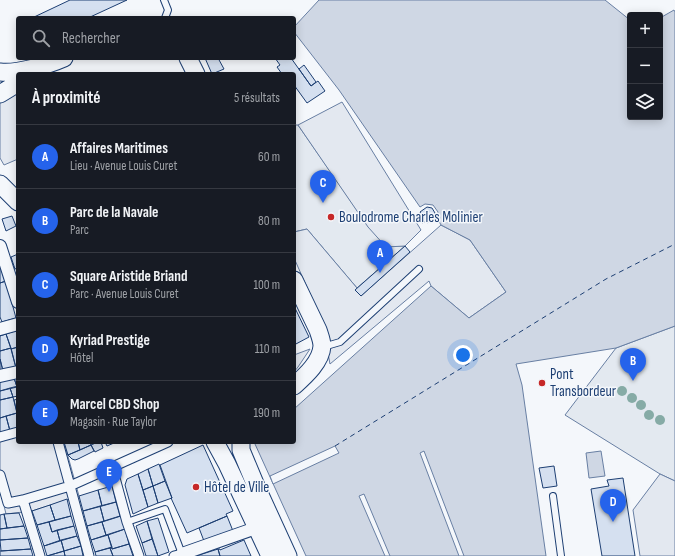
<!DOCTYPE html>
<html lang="fr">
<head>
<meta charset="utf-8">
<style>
  :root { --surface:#171b24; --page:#242831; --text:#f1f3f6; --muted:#9ea1a6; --line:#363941; --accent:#2563eb }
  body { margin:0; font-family:"Sofia Sans Condensed",sans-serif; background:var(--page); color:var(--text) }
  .controls { position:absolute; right:12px; top:12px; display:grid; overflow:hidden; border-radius:4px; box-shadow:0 2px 10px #0003 }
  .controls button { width:36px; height:36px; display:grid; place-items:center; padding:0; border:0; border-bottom:1px solid var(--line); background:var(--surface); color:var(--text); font:20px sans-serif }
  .you { position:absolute; left:463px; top:355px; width:14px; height:14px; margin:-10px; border:3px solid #fff; border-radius:50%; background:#1a73e8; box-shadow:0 0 0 6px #1a73e833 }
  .badge { display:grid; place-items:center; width:26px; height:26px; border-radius:50%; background:var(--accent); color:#fff; font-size:13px; font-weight:700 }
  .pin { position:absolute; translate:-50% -33px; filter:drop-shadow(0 1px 2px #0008) }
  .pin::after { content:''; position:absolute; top:21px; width:14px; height:12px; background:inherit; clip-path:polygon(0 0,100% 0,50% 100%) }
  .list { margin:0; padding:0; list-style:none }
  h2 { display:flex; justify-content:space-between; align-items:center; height:52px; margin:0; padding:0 16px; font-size:17px }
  h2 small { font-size:13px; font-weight:400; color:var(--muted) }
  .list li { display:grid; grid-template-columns:26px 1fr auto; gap:12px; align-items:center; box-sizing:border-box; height:64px; padding:0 16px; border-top:1px solid var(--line) }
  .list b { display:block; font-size:15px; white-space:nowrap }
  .list p { margin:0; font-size:13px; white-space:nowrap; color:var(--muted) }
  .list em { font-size:13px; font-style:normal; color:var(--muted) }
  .icon { flex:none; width:22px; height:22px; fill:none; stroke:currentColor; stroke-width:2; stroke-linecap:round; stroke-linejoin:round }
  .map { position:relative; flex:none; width:675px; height:556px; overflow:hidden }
  .search { position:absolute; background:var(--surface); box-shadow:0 2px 10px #0003; left:16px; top:16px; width:280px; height:44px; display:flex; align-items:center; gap:10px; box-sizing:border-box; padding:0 14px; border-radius:4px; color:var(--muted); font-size:15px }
  .panel { position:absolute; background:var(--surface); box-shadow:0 2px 10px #0003; left:16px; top:72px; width:280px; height:372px; border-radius:4px }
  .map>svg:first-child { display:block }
</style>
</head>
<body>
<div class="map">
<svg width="675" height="556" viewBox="0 0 675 556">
  <rect width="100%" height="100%" fill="#f4f7fb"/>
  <path fill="#e3e9f0" stroke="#687fa3" d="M294,125H298L368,226L386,246H405L357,288L307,229L294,232Z
    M675,326V481L660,474L565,415L616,348Z"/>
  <path fill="#e3e8f0" stroke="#687fa3" d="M18,90V159L4,165L0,158V102Z
    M342,102L421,230L405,246L386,247L368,227L298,125Z
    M441,225L470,240L506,292L469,318L431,286L429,281L330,364L322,321L294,258V232L307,229L357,288L356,290L361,296Z
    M310,349L298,367L294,372V355Z
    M18,429V442H64L79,496L32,511L6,514L0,489V433Z
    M660,474L675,481V556H640L633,510Z"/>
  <path fill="#cfd7e4" stroke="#687fa3" d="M319,0H605L630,20V117H660V18L674,10L675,12V326L616,348L516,364L522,385L546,556H306L255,444L257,442H294V409L431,286L469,318L506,292L470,240L441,225L437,218L438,212L433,205L425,204L420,207L339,90L294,32V27Z
    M601,451L605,476L589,478L586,453Z"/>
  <path fill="#f4f7fb" stroke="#687fa3" d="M335,446L339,453L273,484L270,476Z
    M424,451L464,556H459L420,453Z
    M364,494L390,556H385L359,496Z"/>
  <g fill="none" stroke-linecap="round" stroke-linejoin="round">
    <path stroke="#1d3f73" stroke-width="1" stroke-dasharray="5 4" stroke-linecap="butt" d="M335,446L606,279L675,244"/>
  </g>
  <path fill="#d5e0f0" stroke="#1d3f73" d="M70,0H127L88,18H32Z
    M205,58H218L224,69L212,74Z
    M275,58H291L311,86L318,81L325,91L307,103L294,85V74H282L277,67L280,65Z
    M304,65L316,82L311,86L299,69Z
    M427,207L432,208L435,213L434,218L427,223L426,221L422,223L419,218V216L421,214L420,212Z
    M12,216L16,226L6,231L2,219Z
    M405,246L410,252L361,296L355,290Z
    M18,254V268L15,269L11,257Z
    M0,261L6,281L0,283Z
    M6,281L16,318L2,322L0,317V283Z
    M294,306L309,337L294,345Z
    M18,330V347L11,349L6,334Z
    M6,334L11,348L0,351V336Z
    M18,347V368H16L11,349Z
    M11,348L16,368L3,371L0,359V351Z
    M0,359L3,371L0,372Z
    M18,377V386L17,387L14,378Z
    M14,378L17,387L0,391V381Z
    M18,386V396L13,397L10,388Z
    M10,388L13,397L0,400V391Z
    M13,397L17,413L0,418V400Z
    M18,399V413H17L14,400Z
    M17,413L18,429L10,431L6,416Z
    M6,416L10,431L0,433V418Z
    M64,442H78L80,450L68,455Z
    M78,442H90L91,445L80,450Z
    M98,442H101L103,448L95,452L91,445Z
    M105,442H114V443L107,446Z
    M91,445L94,451L78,459L75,460L72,459L68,455Z
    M203,445L233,511L226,514L227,516L187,533L171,498H172L160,465Z
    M159,464L165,481L153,486L148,469Z
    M554,466L557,486L543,488L539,468Z
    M148,469L153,486L143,490L138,474Z
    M138,474L148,507L133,514L125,485L127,479Z
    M623,478L635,556H602L591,489L609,486L607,480Z
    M165,481L172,498L158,503L153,486Z
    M112,486L116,502L102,506L98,490Z
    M153,486L158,503L148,507L143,490Z
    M98,490L102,506L83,511L79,496Z
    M67,499L71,516L55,520L50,505Z
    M116,502L120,516L104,521L100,506Z
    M50,505L55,520L37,525L32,511Z
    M100,506L104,521L87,526L83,511Z
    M19,513L24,526L7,528L4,514Z
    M4,514L7,528L0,529V515Z
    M71,516L74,526L52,532L49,522Z
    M121,516L125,529L106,535L102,522Z
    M227,516L233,531L204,541L199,528Z
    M158,518L169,552L158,556L147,521Z
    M147,521L152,539L142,543L136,526Z
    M49,522L52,532L57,530L60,541L44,546L37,525Z
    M102,522L106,535L91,540L87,526Z
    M24,526L28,538L0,540V529Z
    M74,526L77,536L60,541L57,530Z
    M125,529L129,544L112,549L108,535Z
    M108,535L112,547L95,552L91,540Z
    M77,536L81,546L64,551L61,540Z
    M28,538L31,549L1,551L0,540Z
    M152,539L158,556H146L142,543Z
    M61,540L64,551L47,556L44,546Z
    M244,540L251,556H220L218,549H220V550Z
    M129,544L133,556H113L110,548L112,547V549Z
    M81,546L83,556H65L64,551Z
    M110,548L113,556H96L95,552Z
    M31,549L33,556H0V551Z
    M218,549L220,556H196Z
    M64,551L65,556H47Z"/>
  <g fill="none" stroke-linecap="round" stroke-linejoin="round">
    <defs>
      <path id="service" d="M164,0L168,10L165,18
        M323,347L340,342L419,269
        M553,496L561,556
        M127,522L165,509L182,554"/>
      <path id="pedestrian" d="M0,437L18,432
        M58,442L89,556
        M112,467L127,522L139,556
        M0,475L8,503L23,500L70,486L168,442
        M23,500L40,556
        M174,556L182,554"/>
      <path id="minor" d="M0,246L18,302
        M0,329L18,324
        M0,376L18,372
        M182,554L256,528"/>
      <path id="secondary" d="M188,58L196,74
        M0,72C17,74 48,65 64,58
        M0,94L18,83
        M0,184L18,202
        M294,280L318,330C320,336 322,341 322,346C321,362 305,376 294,386
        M215,442L227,464L270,556
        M241,442V450L256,486L288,556"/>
    </defs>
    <use href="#service" stroke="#1d3f73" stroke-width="8"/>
    <use href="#pedestrian" stroke="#1d3f73" stroke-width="11"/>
    <use href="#minor" stroke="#1d3f73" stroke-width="14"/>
    <use href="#secondary" stroke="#1d3f73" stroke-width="19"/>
    <use href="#service" stroke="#f4f7fb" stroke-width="6"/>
    <use href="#pedestrian" stroke="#f4f7fb" stroke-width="9"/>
    <use href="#minor" stroke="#f4f7fb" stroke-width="12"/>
    <use href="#secondary" stroke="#f4f7fb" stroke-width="17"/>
  </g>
  <g fill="#86aba6">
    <circle cx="622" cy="391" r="5"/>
    <circle cx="632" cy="398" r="5"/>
    <circle cx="641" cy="405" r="5"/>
    <circle cx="649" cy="415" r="5"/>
    <circle cx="660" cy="420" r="5"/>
  </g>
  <g fill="#c62828" stroke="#f4f7fb" stroke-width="1.5">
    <circle cx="331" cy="217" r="4"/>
    <circle cx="542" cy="383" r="4"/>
    <circle cx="196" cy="487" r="4"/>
  </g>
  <g text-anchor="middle" stroke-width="3" stroke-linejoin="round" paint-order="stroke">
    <g font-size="15" fill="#1d3f73" stroke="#f4f7fb" text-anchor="start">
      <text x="339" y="222">Boulodrome Charles Molinier</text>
      <text x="550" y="379">Pont<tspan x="550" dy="17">Transbordeur</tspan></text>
      <text x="204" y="492">Hôtel de Ville</text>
    </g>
  </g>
</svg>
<div class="controls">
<button>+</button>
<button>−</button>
<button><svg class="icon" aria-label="layers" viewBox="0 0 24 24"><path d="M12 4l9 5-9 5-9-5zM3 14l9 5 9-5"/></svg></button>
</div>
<div class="you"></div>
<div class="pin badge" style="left:380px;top:273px">A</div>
<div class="pin badge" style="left:633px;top:381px">B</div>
<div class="pin badge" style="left:323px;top:203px">C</div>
<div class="pin badge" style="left:613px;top:522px">D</div>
<div class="pin badge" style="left:109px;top:492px">E</div>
<div class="search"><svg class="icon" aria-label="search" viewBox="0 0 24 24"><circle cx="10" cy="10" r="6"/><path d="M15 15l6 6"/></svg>Rechercher</div>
<section class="panel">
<h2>À proximité<small>5 résultats</small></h2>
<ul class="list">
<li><span class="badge">A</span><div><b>Affaires Maritimes</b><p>Lieu · Avenue Louis Curet</p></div><em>60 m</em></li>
<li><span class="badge">B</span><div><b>Parc de la Navale</b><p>Parc</p></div><em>80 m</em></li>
<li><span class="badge">C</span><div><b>Square Aristide Briand</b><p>Parc · Avenue Louis Curet</p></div><em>100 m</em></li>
<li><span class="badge">D</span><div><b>Kyriad Prestige</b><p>Hôtel</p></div><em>110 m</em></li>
<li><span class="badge">E</span><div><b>Marcel CBD Shop</b><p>Magasin · Rue Taylor</p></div><em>190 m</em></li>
</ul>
</section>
</div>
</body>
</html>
